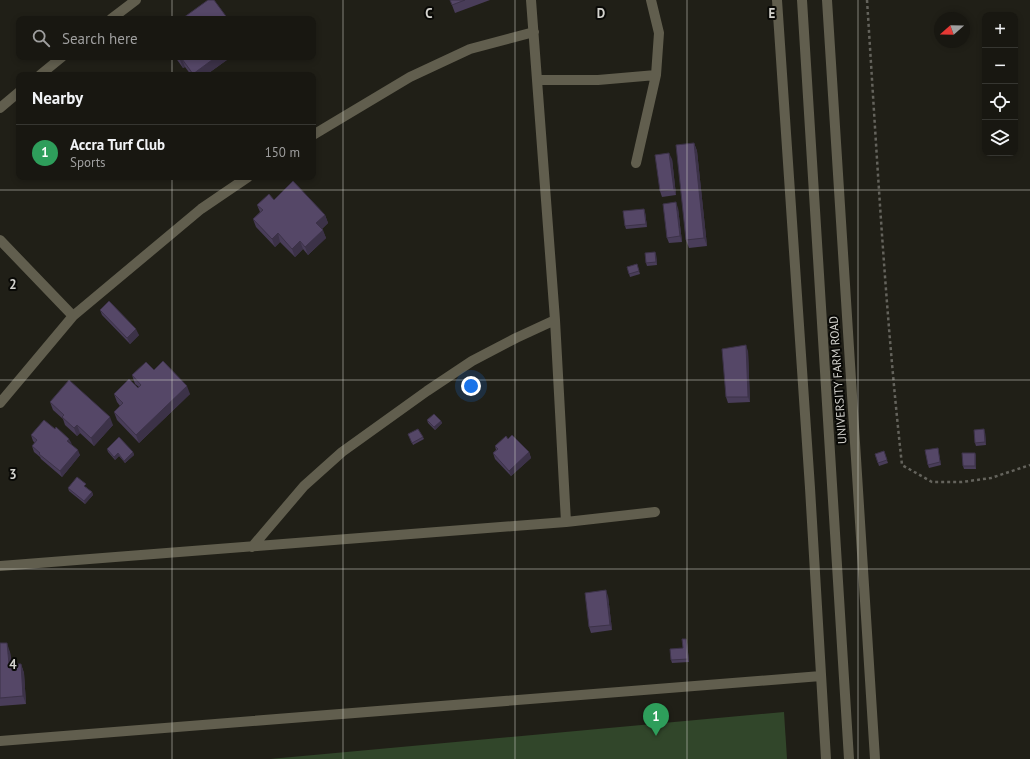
<!DOCTYPE html>
<html lang="en">
<head>
<meta charset="utf-8">
<style>
  :root { --surface:#181711; --page:#25241f; --text:#f1f3f6; --muted:#9f9f9f; --line:#363631; --accent:#b7c148 }
  body { margin:0; font-family:"PT Sans",sans-serif; background:var(--page); color:var(--text) }
  .controls { position:absolute; right:12px; top:12px; display:grid; overflow:hidden; border-radius:8px; box-shadow:0 2px 6px #0003 }
  .controls button { width:36px; height:36px; display:grid; place-items:center; padding:0; border:0; border-bottom:1px solid var(--line); background:var(--surface); color:var(--text); font:20px sans-serif }
  .compass { position:absolute; left:934px; top:12px; width:36px; height:36px; border-radius:50%; background:var(--surface); box-shadow:0 2px 6px #0003; rotate:250deg }
  .you { position:absolute; left:471px; top:386px; width:14px; height:14px; margin:-10px; border:3px solid #fff; border-radius:50%; background:#1a73e8; box-shadow:0 0 0 6px #1a73e833 }
  .badge { display:grid; place-items:center; width:26px; height:26px; border-radius:50%; background:var(--accent); color:#fff; font-size:13px; font-weight:700 }
  .pin { position:absolute; translate:-50% -33px; filter:drop-shadow(0 1px 2px #0008) }
  .pin::after { content:''; position:absolute; top:21px; width:14px; height:12px; background:inherit; clip-path:polygon(0 0,100% 0,50% 100%) }
  .list { margin:0; padding:0; list-style:none }
  h2 { display:flex; justify-content:space-between; align-items:center; height:52px; margin:0; padding:0 16px; font-size:17px }
  h2 small { font-size:13px; font-weight:400; color:var(--muted) }
  .list li { display:grid; grid-template-columns:26px 1fr auto; gap:12px; align-items:center; box-sizing:border-box; height:56px; padding:0 16px; border-top:1px solid var(--line) }
  .list b { display:block; font-size:15px; white-space:nowrap }
  .list p { margin:0; font-size:13px; white-space:nowrap; color:var(--muted) }
  .list em { font-size:13px; font-style:normal; color:var(--muted) }
  .icon { flex:none; width:22px; height:22px; fill:none; stroke:currentColor; stroke-width:2; stroke-linecap:round; stroke-linejoin:round }
  .map { position:relative; flex:none; width:1030px; height:759px; overflow:hidden }
  .search { position:absolute; background:var(--surface); box-shadow:0 2px 6px #0003; left:16px; top:16px; width:300px; height:44px; display:flex; align-items:center; gap:10px; box-sizing:border-box; padding:0 14px; border-radius:8px; color:var(--muted); font-size:15px }
  .panel { position:absolute; background:var(--surface); box-shadow:0 2px 6px #0003; left:16px; top:72px; width:300px; height:108px; border-radius:8px }
  .map>svg:first-child { display:block }
</style>
</head>
<body>
<div class="map">
<svg width="1030" height="759" viewBox="0 0 1030 759">
  <rect width="100%" height="100%" fill="#201f17"/>
  <path fill="#31462a" d="M784,712L787,759H270Z"/>
  <g fill="none" stroke-linecap="round" stroke-linejoin="round">
    <path stroke="#64635c" stroke-width="2.5" stroke-dasharray="3 3" stroke-linecap="butt" d="M867,0C877,155 885,311 902,465L932,482H962L991,478L1030,465"/>
    <path stroke="#615e4e" stroke-width="10" d="M538,80H598L656,75
      M636,163L656,75L659,33L651,0"/>
    <path stroke="#615e4e" stroke-width="10" d="M531,0L555,320L566,522
      M777,0L810,488L826,759
      M111,19L136,0
      M40,75L62,57
      M0,108L19,92
      M313,135L410,77L470,49L534,32
      M0,240L73,316
      M0,403L73,316L201,209L248,177
      M252,547L304,486L342,452L427,391L472,361L516,338L555,320
      M0,566L566,522L655,512
      M0,741L821,676"/>
    <path stroke="#615e4e" stroke-width="10" d="M802,0L849,759
      M827,0L875,759"/>
  </g>
  <path fill="#493d59" d="M450,0H490L455,13Z
    M175,57H231L206,75H191L185,67L183,68Z
    M694,143L697,151L707,246L689,248L686,240Z
    M672,159L676,195L662,197L660,191Z
    M274,200L325,215L328,223L322,229L326,238L308,255L303,249L295,257L280,242L275,247L256,227L253,219L260,212L257,205Z
    M678,208L682,242L669,243L667,238Z
    M644,209L645,212L647,227L626,229L625,226Z
    M655,252L656,254L657,265L647,266L646,263Z
    M637,264L640,274L630,277L627,267Z
    M100,310L139,335L130,344L102,315Z
    M748,351L750,402L728,403L726,397Z
    M154,370L190,394L139,443L117,420L114,412L120,406L117,402L114,394L138,388L139,387L135,384L132,375Z
    M50,402L113,425L94,446L80,433L77,436L65,425L63,419L53,410Z
    M427,420L441,421L442,423L435,430L428,423Z
    M985,432L986,445L976,446L975,443Z
    M408,434L423,437L424,439L413,445Z
    M31,435L71,444L80,455L62,477L41,459L40,457L34,452L32,446L35,443L33,441Z
    M508,439L529,452L531,458L511,476L495,459L493,453L496,450L495,446Z
    M938,448L941,465L929,468L928,465Z
    M107,449L133,452L134,455L125,463L119,456L115,460L108,452Z
    M884,451L888,463L879,466L875,454Z
    M976,455V469H964L963,466Z
    M87,487L86,488L92,492L93,495L85,504L69,491L68,488Z
    M608,596L612,630L591,633L589,627Z
    M686,639L687,642L689,662L672,663L671,660L683,648Z
    M0,643L10,652L12,664H21L24,673L26,704L0,706Z"/>
  <path fill="#3c3248" d="M216,57H231L206,75H194L193,74Z
    M182,59L185,67L183,68L180,60Z
    M694,143L697,151L707,246L704,238Z
    M669,153L672,159L676,195L674,190Z
    M676,202L678,208L682,242L680,236Z
    M644,209L645,212L647,227L646,224Z
    M325,215L328,223L319,231L316,223Z
    M323,230L326,238L308,255L305,247Z
    M278,233L280,242L275,247L272,239Z
    M300,241L303,249L295,257L292,249Z
    M655,252L656,254L657,265L656,262Z
    M136,329L139,335L130,344L127,338Z
    M746,345L748,351L750,402L748,397Z
    M187,386L190,394L139,443L136,435Z
    M110,417L113,425L94,446L91,438Z
    M441,421L442,423L435,430L434,427Z
    M77,425L80,433L77,436L74,428Z
    M984,429L985,432L986,445L985,442Z
    M69,439L72,444L67,441Z
    M78,450L80,455L62,477L60,471Z
    M133,452L134,455L125,463L124,461Z
    M529,452L531,458L511,476L509,471Z
    M118,453L119,456L115,460L114,457Z
    M975,453L976,455V469L975,466Z
    M92,492L93,495L85,504L84,501Z
    M606,590L608,596L612,630L610,625Z
    M686,639L687,642L689,662L688,659Z
    M7,643L10,652L12,672L9,664Z
    M21,664L24,673L26,704L23,696Z"/>
  <path fill="#554767" stroke="#3c3248" d="M208,0H214L228,19H183V18Z
    M450,0H465L452,5Z
    M178,57H216L193,74L182,59L180,60Z
    M694,143L704,238L686,240L676,145Z
    M669,153L674,190L660,191L655,155Z
    M293,181L325,215L316,223L323,230L305,247L300,241L292,249L278,233L272,239L253,219L263,210L257,205L269,194L274,200Z
    M676,202L680,236L667,238L663,204Z
    M644,209L646,224L625,226L623,211Z
    M655,252L656,262L646,263L645,253Z
    M637,264L639,271L629,274L627,267Z
    M109,301L136,329L127,338L100,310Z
    M746,345L748,397H726L722,349Z
    M163,361L187,386L136,435L114,412L123,403L114,394L129,379L138,388L141,385L132,375L146,362L154,370Z
    M69,380L110,417L91,438L77,425L74,428L62,417L64,415L50,402Z
    M434,414L441,421L434,427L427,420Z
    M44,420L55,429L56,427L69,439L67,441L78,450L60,471L39,454L40,453L32,446L37,440L31,435Z
    M418,429L423,437L412,443L408,434Z
    M984,429L985,442L975,443L974,430Z
    M512,435L529,452L509,471L493,453L498,449L495,446L506,436L508,439Z
    M119,437L133,452L124,461L118,453L114,457L107,449Z
    M938,448L940,462L928,465L925,450Z
    M884,451L887,460L878,463L875,454Z
    M962,453H975V466H963Z
    M77,477L86,484L84,486L92,492L84,501L68,488Z
    M606,590L610,625L589,627L585,593Z
    M682,639H686L688,659L671,660L670,649L683,648Z
    M0,643H7L9,664H21L23,696L0,698Z"/>
  <path fill="none" stroke="#d4d3ce" stroke-width="1" stroke-opacity="0.55" d="M172,0V19M343,0V759M515,0V759M687,0V759M858,0V759M172,57V75M172,177V759M0,190H1030M0,380H1030M0,569H1030"/>
  <g text-anchor="middle" stroke-width="4" stroke-linejoin="round" paint-order="stroke">
    <g font-size="12" fill="#d4d3ce" stroke="#090906">
      <text transform="translate(838 380) rotate(-94)" y="4">UNIVERSITY FARM ROAD</text>
    </g>
  </g>
  <g font-size="13" text-anchor="middle" font-weight="bold" fill="#d4d3ce" stroke="#090906" stroke-width="4" stroke-linejoin="round" paint-order="stroke">
    <text x="429" y="18">C</text>
    <text x="601" y="18">D</text>
    <text x="772" y="18">E</text>
    <text x="13" y="289">2</text>
    <text x="13" y="479">3</text>
    <text x="13" y="669">4</text>
  </g>
</svg>
<div class="controls">
<button>+</button>
<button>−</button>
<button><svg class="icon" aria-label="locate" viewBox="0 0 24 24"><circle cx="12" cy="12" r="6"/><path d="M12 2v4M12 18v4M2 12h4M18 12h4"/></svg></button>
<button><svg class="icon" aria-label="layers" viewBox="0 0 24 24"><path d="M12 4l9 5-9 5-9-5zM3 14l9 5 9-5"/></svg></button>
</div>
<svg class="compass" viewBox="-18 -18 36 36"><path d="M0-13l5 13h-10z" fill="#e53935"/><path d="M0 13l5-13h-10z" fill="#9f9f9f"/></svg>
<div class="you"></div>
<div class="pin badge" style="left:656px;top:736px;background:#2e9e5b">1</div>
<div class="search"><svg class="icon" aria-label="search" viewBox="0 0 24 24"><circle cx="10" cy="10" r="6"/><path d="M15 15l6 6"/></svg>Search here</div>
<section class="panel">
<h2>Nearby<small></small></h2>
<ul class="list">
<li><span class="badge" style="background:#2e9e5b">1</span><div><b>Accra Turf Club</b><p>Sports</p></div><em>150 m</em></li>
</ul>
</section>
</div>
</body>
</html>
